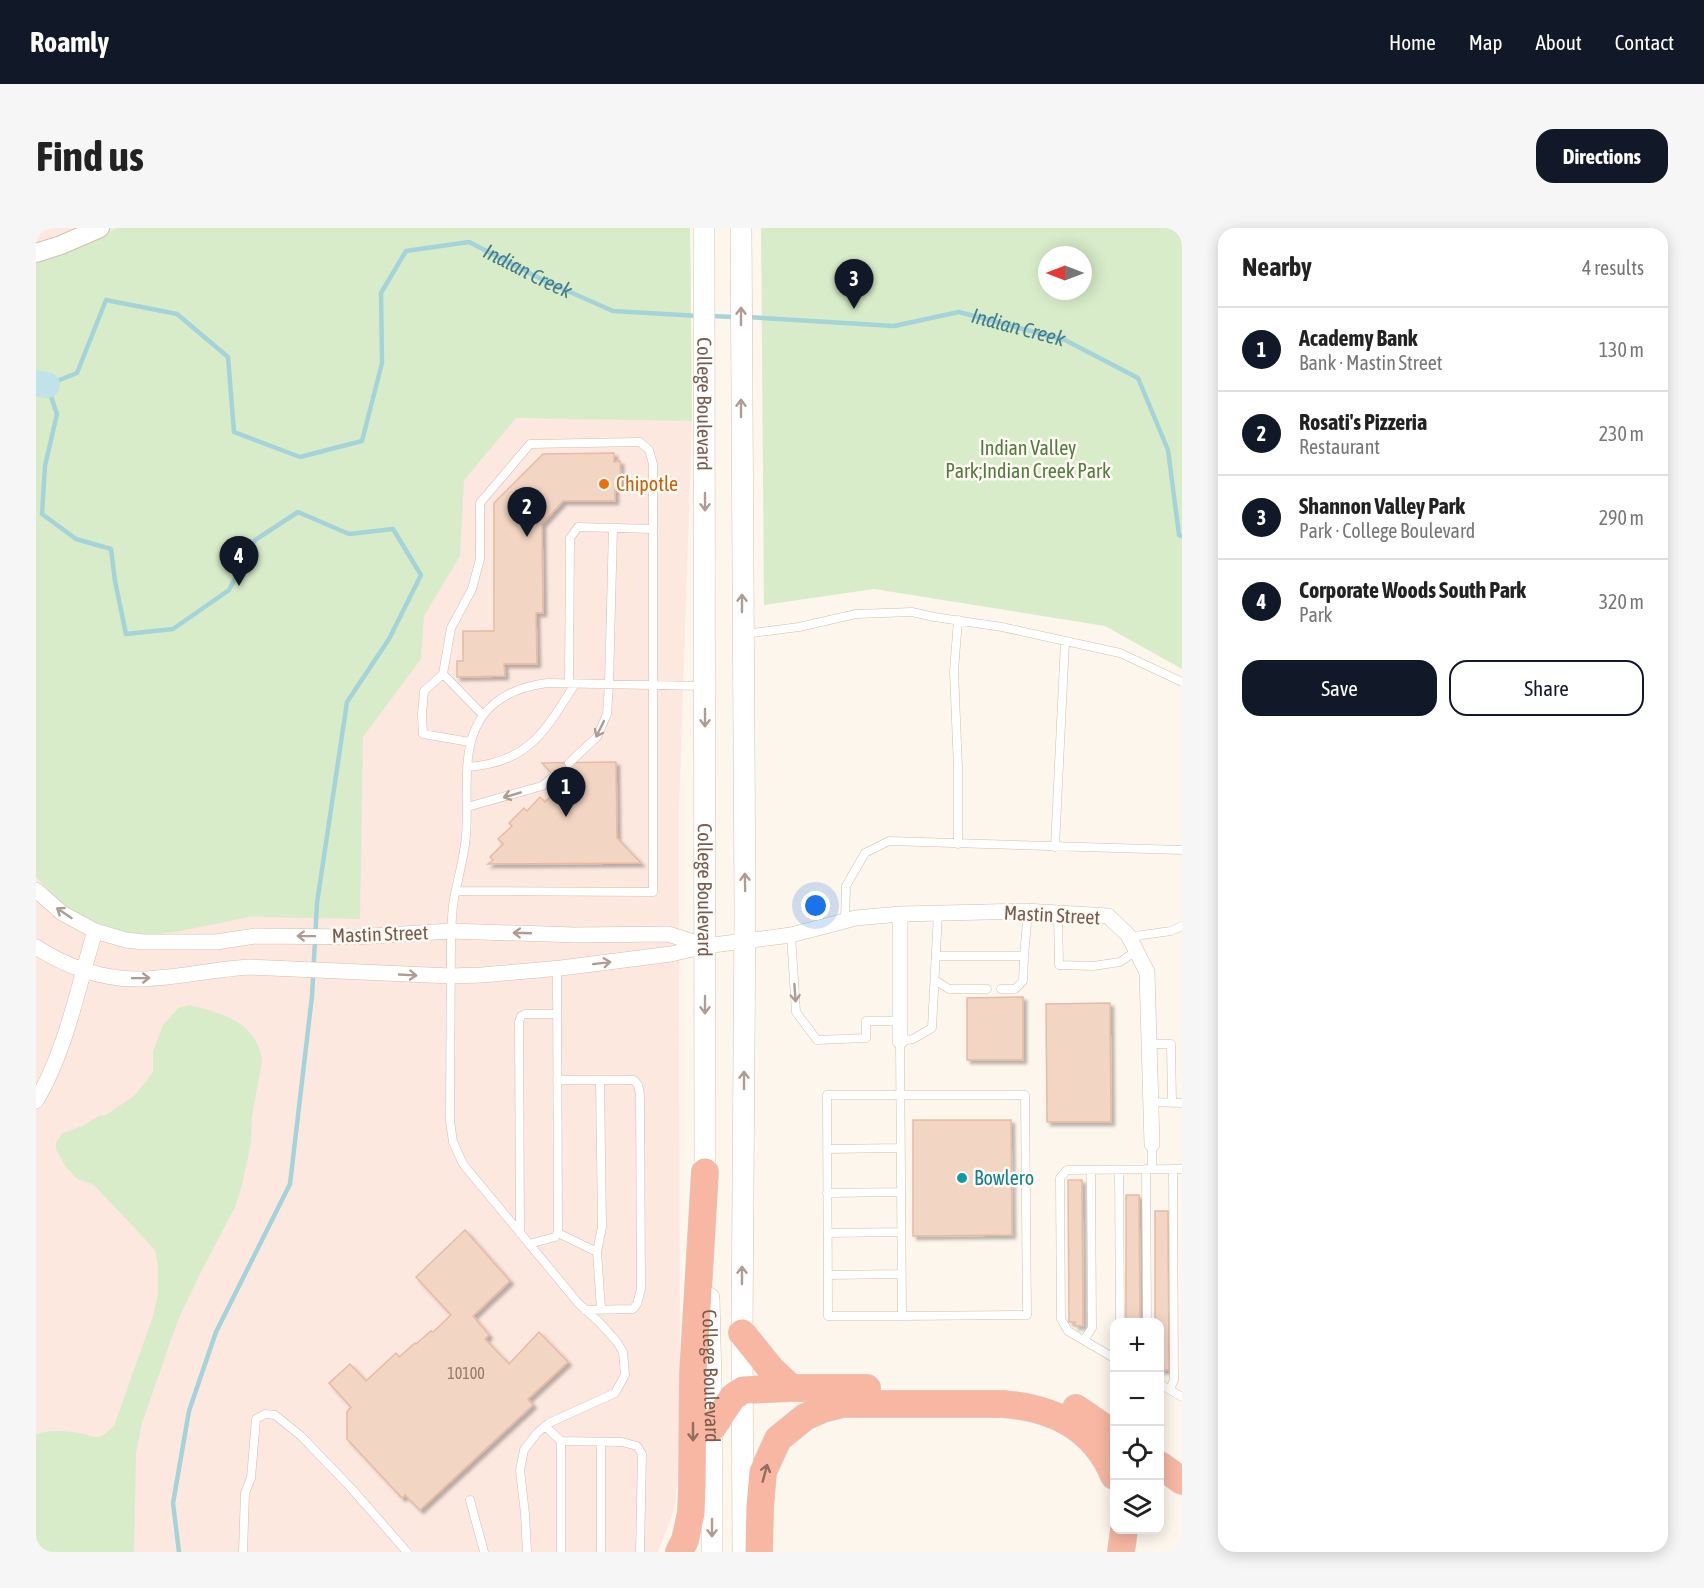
<!DOCTYPE html>
<html lang="en">
<head>
<meta charset="utf-8">
<style>
  :root { --surface:#fff; --page:#f6f6f6; --text:#222; --muted:#767676; --line:#e0e0e0; --accent:#111827 }
  body { margin:0; font-family:"Asap Condensed",sans-serif; background:var(--page); color:var(--text) }
  .controls { position:absolute; right:18px; bottom:18px; display:grid; overflow:hidden; border-radius:12px; box-shadow:0 3px 15px #0003 }
  .controls button { width:54px; height:54px; display:grid; place-items:center; padding:0; border:0; border-bottom:2px solid var(--line); background:var(--surface); color:var(--text); font:30px sans-serif }
  .compass { position:absolute; left:1002px; top:18px; width:54px; height:54px; border-radius:50%; background:var(--surface); box-shadow:0 3px 15px #0003; rotate:270deg }
  .you { position:absolute; left:780px; top:678px; width:21px; height:21px; margin:-15px; border:4px solid #fff; border-radius:50%; background:#1a73e8; box-shadow:0 0 0 9px #1a73e833 }
  .badge { display:grid; place-items:center; width:39px; height:39px; border-radius:50%; background:var(--accent); color:#fff; font-size:20px; font-weight:700 }
  .pin { position:absolute; translate:-50% -50px; filter:drop-shadow(0 2px 3px #0008) }
  .pin::after { content:''; position:absolute; top:32px; width:21px; height:18px; background:inherit; clip-path:polygon(0 0,100% 0,50% 100%) }
  .list { margin:0; padding:0; list-style:none }
  h2 { display:flex; justify-content:space-between; align-items:center; height:78px; margin:0; padding:0 24px; font-size:26px }
  h2 small { font-size:20px; font-weight:400; color:var(--muted) }
  .list li { display:grid; grid-template-columns:39px 1fr auto; gap:18px; align-items:center; box-sizing:border-box; height:84px; padding:0 24px; border-top:2px solid var(--line) }
  .list b { display:block; font-size:22px; white-space:nowrap }
  .list p { margin:0; font-size:20px; white-space:nowrap; color:var(--muted) }
  .list em { font-size:20px; font-style:normal; color:var(--muted) }
  .actions { display:flex; gap:12px; padding:18px 24px }
  .actions a { flex:1; padding:14px 0; border:2px solid var(--accent); border-radius:18px; text-align:center; font-size:21px; color:var(--accent) }
  .actions .main { background:var(--accent); color:#fff }
  .icon { flex:none; width:33px; height:33px; fill:none; stroke:currentColor; stroke-width:2; stroke-linecap:round; stroke-linejoin:round }
  .map { position:relative; flex:none; width:1146px; height:1324px; overflow:hidden; border-radius:18px }
  header { display:flex; align-items:center; gap:36px; box-sizing:border-box; height:84px; padding:0 30px; background:var(--accent); color:#fff }
  header strong { font-size:28px }
  nav { display:flex; gap:33px; margin-inline-start:auto; font-size:21px }
  .intro { display:flex; align-items:center; justify-content:space-between; box-sizing:border-box; height:144px; padding:0 36px }
  h1 { margin:0; font-size:42px }
  .button { padding:15px 27px; border-radius:18px; background:var(--accent); color:#fff; font-size:21px; font-weight:700 }
  main { display:flex; gap:36px; padding:0 36px }
  aside { flex:1; background:var(--surface); border-radius:18px; box-shadow:0 3px 15px #0003 }
  .map>svg:first-child { display:block }
</style>
</head>
<body>
<header>
<strong>Roamly</strong>
<nav><a>Home</a><a>Map</a><a>About</a><a>Contact</a></nav>
</header>
<div class="intro"><h1>Find us</h1><a class="button">Directions</a></div>
<main>
<div class="map">
<svg width="1146" height="1324" viewBox="0 0 1146 1324">
  <defs>
    <filter id="shadow"><feDropShadow dx="3.5" dy="3.5" stdDeviation="1.5" flood-color="#0004"/></filter>
  </defs>
  <rect width="100%" height="100%" fill="#fdf6ec"/>
  <path fill="#fde8e0" d="M0,0H654L656,193L643,583L644,1214L639,1280L622,1324H0Z"/>
  <path fill="#d8ecc9" fill-rule="evenodd" d="M81,0H654L656,193L480,190L428,252L424,328L388,388L385,431L327,509L324,691L213,689L140,704L116,707L87,704L48,691L27,677L0,649V32L54,13Z
    M725,0H1146V441L1069,398L838,361L728,377ZM1011,27H1047V63H1011Z
    M153,777C185,784 223,795 226,834L216,888L215,915L205,961L199,979L164,1046L142,1092L106,1195L100,1226L98,1324H0V1206C13,1201 34,1203 48,1206C52,1207 57,1209 62,1209C68,1208 73,1202 78,1198L117,1088L122,1066V1038L119,1022L58,957L41,951L29,938L20,921V914L27,905L46,898L63,888L70,887L99,867L117,844V823L127,797L142,780Z"/>
  <g fill="none" stroke-linecap="round" stroke-linejoin="round">
    <g stroke="#a5d3da" stroke-width="4.5">
      <path d="M674,88L699,89"/>
      <path id="s1" d="M710,89L858,98L923,84L1029,112L1102,150L1132,222L1143,307L1146,308"/>
      <path id="s2" d="M143,1324L137,1275L153,1183L180,1104L254,956L276,768L281,675L311,474L353,411L385,347L357,301L313,306L262,284L219,312L193,362L137,401L90,406L79,353L75,321L40,311L6,286L9,238L21,186L11,157L41,145L70,72L141,86L192,129L198,204L264,229L326,213L346,135L345,65L370,23L433,14L509,53L577,83L663,88"/>
    </g>
    <path stroke="#bfe3e8" stroke-width="26" d="M0,155L11,157"/>
  </g>
  <path fill="#f3d5c3" stroke="#e6bba3" stroke-width="1.5" filter="url(#shadow)" d="M578,225V234L584,233L585,259H579V273H527L506,296L507,385H500L501,436H468L469,448L421,449V433H427V403H458V275L507,226Z
    M580,534L581,610L605,635L452,636L457,632L454,629L467,616L462,611L476,598L473,595L488,580L491,583L504,569L509,574L522,561L524,563L529,559L506,535Z
    M987,769V832H931V770Z
    M1074,775L1075,894H1011L1010,776Z
    M877,892H975L976,1007L877,1008Z
    M1032,952H1046L1047,1098H1039V1094H1033Z
    M1090,967H1103L1104,1094H1090Z
    M1119,983H1132L1133,1142H1124V1094H1119Z
    M429,1002L474,1053L437,1088L453,1107L449,1111L473,1136L503,1104L532,1134L492,1171L497,1177L384,1282L369,1267L366,1270L311,1211V1184L315,1179L293,1155L314,1136L330,1153L360,1125L363,1129L379,1115L380,1116L395,1103L397,1104L415,1087L380,1049Z"/>
  <g fill="none" stroke-linecap="round" stroke-linejoin="round">
    <defs>
      <path id="service" d="M922,392L918,443L922,540V616
        M708,406L763,399L820,386L876,384L898,389L966,399L1084,425L1146,454
        M407,446L388,463L386,486L387,506L434,514
        M533,456L534,310L542,299L616,301
        M533,535L561,509L571,486L573,456L577,300
        M431,539C493,535 509,503 539,456
        M431,579L506,558L518,548
        M1019,619L1029,413
        M420,663L617,664V236L613,222L604,214L494,216L444,275V331L436,361L415,400L407,446L447,487
        M1022,685L1023,737L1057,738L1084,734L1100,723
        M809,693L810,658L829,625L853,613L1146,622
        M755,707L760,784L781,812L830,810V793H864
        M1094,710L1106,707L1135,703L1146,698
        M901,728H988L992,683
        M899,752L913,761H951
        M965,761H979L987,753L988,728
        M1113,816H1135L1136,875
        M521,852H598L602,857L604,866L605,1061L601,1076L597,1081L549,1082
        M564,852L566,999L561,1024L565,1081
        M1115,874L1146,875
        M1116,916V941
        M791,921L865,920
        M1110,941L1111,1094
        M1083,942L1084,1094
        M791,965L865,964
        M484,1005L483,794L485,788L489,786H521
        M522,1005L561,1024
        M792,1005L865,1004
        M493,1016L519,1009L522,1005L521,741
        M792,1047L866,1046
        M866,1088L991,1087L989,867H791L792,1088H866L864,813L877,811L896,800L902,685
        M1048,1112L1056,1100L1055,942
        M1078,1130L1032,1103L1025,1091L1024,950L1031,942L1146,941
        M1124,1156L1146,1169
        M1134,1161L1138,1152L1137,941
        M509,1198L525,1213L586,1214L601,1218L606,1226L604,1324
        M525,1213V1324
        M434,1272L448,1324
        M207,1324L209,1265L215,1250L220,1191L229,1186L239,1187L265,1208L316,1261L371,1324
        M491,1324L489,1286L484,1242L488,1222L501,1205L513,1195L579,1165L589,1147L587,1124L581,1114L564,1095L543,1076L427,936L417,914L414,893L415,703C416,693 416,682 418,671C422,650 428,630 430,608C432,582 429,556 432,530C437,483 466,461 511,455L668,458
        M565,1324V1214"/>
      <path id="minor" d="M0,662L26,685L59,703L90,712L108,714H180L220,708L320,709L415,703L539,707L632,706L667,717
        M864,686V813
        M0,719C29,738 65,751 100,751C138,751 176,741 214,739L415,748L446,747L525,740L635,726L669,718L755,707L820,690L864,686L989,683L1072,688L1092,707L1111,744L1116,916
        M0,873C30,823 42,759 59,703"/>
      <path id="tertiary" d="M0,25L25,17L64,0"/>
      <g id="secondary">
        <path id="s3" d="M668,0L669,957"/>
        <path d="M705,0L709,683L706,1105L707,1324"/>
        <path id="s4" d="M673,1070L676,1200V1324"/>
      </g>
      <path id="motorway" d="M706,1105L735,1141L755,1160
        M1040,1180L1078,1206
        M676,1200L696,1170L707,1162L755,1160H831
        M1124,1237L1146,1253
        M643,1324L649,1312L655,1285L656,1259L657,1146L669,944
        M723,1324L724,1279L727,1244L742,1211L769,1189L787,1181L807,1176H967C1017,1180 1058,1199 1078,1248
        M1085,1324L1088,1302"/>
    </defs>
    <use href="#service" stroke="#d1beb0" stroke-width="9"/>
    <use href="#minor" stroke="#d1beb0" stroke-width="16"/>
    <use href="#tertiary" stroke="#d1beb0" stroke-width="20"/>
    <use href="#secondary" stroke="#d6c0b0" stroke-width="22"/>
    <use href="#motorway" stroke="#dad1cd" stroke-width="28"/>
    <use href="#service" stroke="#fff" stroke-width="8"/>
    <use href="#minor" stroke="#fff" stroke-width="15"/>
    <use href="#tertiary" stroke="#fff" stroke-width="18"/>
    <use href="#secondary" stroke="#fff" stroke-width="21"/>
    <use href="#motorway" stroke="#f7b7a3" stroke-width="27"/>
  </g>
  <defs><path id="oneway-shaft" d="M-6 0H5M1.5-3L5.5 0L1.5 3" fill="none" stroke-width="1.6" stroke-linecap="round" stroke-linejoin="round" transform="scale(1.5)"/></defs>
  <g stroke="#af9d94">
    <use href="#oneway-shaft" transform="translate(705 88) rotate(-90)"/>
    <use href="#oneway-shaft" transform="translate(705 180) rotate(-90)"/>
    <use href="#oneway-shaft" transform="translate(669 274) rotate(90)"/>
    <use href="#oneway-shaft" transform="translate(706 375) rotate(-90)"/>
    <use href="#oneway-shaft" transform="translate(669 490) rotate(90)"/>
    <use href="#oneway-shaft" transform="translate(564 501) rotate(116)"/>
    <use href="#oneway-shaft" transform="translate(476 567) rotate(164)"/>
    <use href="#oneway-shaft" transform="translate(709 654) rotate(-91)"/>
    <use href="#oneway-shaft" transform="translate(28 685) rotate(-146)"/>
    <use href="#oneway-shaft" transform="translate(486 705) rotate(-178)"/>
    <use href="#oneway-shaft" transform="translate(270 708) rotate(-179)"/>
    <use href="#oneway-shaft" transform="translate(566 735) rotate(-7)"/>
    <use href="#oneway-shaft" transform="translate(372 747) rotate(3)"/>
    <use href="#oneway-shaft" transform="translate(105 750) rotate(-1)"/>
    <use href="#oneway-shaft" transform="translate(759 765) rotate(86)"/>
    <use href="#oneway-shaft" transform="translate(669 777) rotate(90)"/>
    <use href="#oneway-shaft" transform="translate(708 852) rotate(-90)"/>
    <use href="#oneway-shaft" transform="translate(706 1047) rotate(-90)"/>
    <use href="#oneway-shaft" transform="translate(676 1300) rotate(90)"/>
  </g>
  <g stroke="#936e5e">
    <use href="#oneway-shaft" transform="translate(657 1204) rotate(90)"/>
    <use href="#oneway-shaft" transform="translate(729 1245) rotate(-75)"/>
  </g>
  <circle fill="#e8710a" stroke="#fffaf3" stroke-width="2" cx="568" cy="256" r="6"/>
  <circle fill="#0f9aa8" stroke="#fffaf3" stroke-width="2" cx="926" cy="950" r="6"/>
  <g text-anchor="middle" stroke-width="5" stroke-linejoin="round" paint-order="stroke">
    <g font-size="16" fill="#987a6a">
      <text x="430" y="1151">10100</text>
    </g>
    <g font-size="20" fill="#7a5c4d" stroke="#fffaf3">
      <text dy="7" stroke="none"><textPath href="#s3" startOffset="176">College Boulevard</textPath></text>
      <text dy="7" stroke="none"><textPath href="#s3" startOffset="662">College Boulevard</textPath></text>
      <text transform="translate(1016 687) rotate(3)" y="7">Mastin Street</text>
      <text transform="translate(344 706) rotate(-2)" y="7">Mastin Street</text>
      <text dy="7" stroke="none"><textPath href="#s4" startOffset="78">College Boulevard</textPath></text>
    </g>
    <g font-size="20" fill="#537a41" stroke="#fffaf3">
      <text x="992" y="227">Indian Valley<tspan x="992" dy="23">Park;Indian Creek Park</tspan></text>
    </g>
    <g font-size="20" fill="#c56008" stroke="#fffaf3" text-anchor="start">
      <text x="580" y="263">Chipotle</text>
    </g>
    <g font-size="20" fill="#0d838f" stroke="#fffaf3" text-anchor="start">
      <text x="938" y="957">Bowlero</text>
    </g>
    <g font-size="21" font-style="italic" fill="#437c86" stroke="#fffaf3">
      <text dy="7" stroke="none"><textPath href="#s2" startOffset="2487">Indian Creek</textPath></text>
      <text dy="7" stroke="none"><textPath href="#s1" startOffset="276">Indian Creek</textPath></text>
    </g>
  </g>
</svg>
<div class="controls">
<button>+</button>
<button>−</button>
<button><svg class="icon" aria-label="locate" viewBox="0 0 24 24"><circle cx="12" cy="12" r="6"/><path d="M12 2v4M12 18v4M2 12h4M18 12h4"/></svg></button>
<button><svg class="icon" aria-label="layers" viewBox="0 0 24 24"><path d="M12 4l9 5-9 5-9-5zM3 14l9 5 9-5"/></svg></button>
</div>
<svg class="compass" viewBox="-18 -18 36 36"><path d="M0-13l5 13h-10z" fill="#e53935"/><path d="M0 13l5-13h-10z" fill="#767676"/></svg>
<div class="you"></div>
<div class="pin badge" style="left:530px;top:589px">1</div>
<div class="pin badge" style="left:491px;top:309px">2</div>
<div class="pin badge" style="left:818px;top:81px">3</div>
<div class="pin badge" style="left:203px;top:358px">4</div>
</div>
<aside>
<h2>Nearby<small>4 results</small></h2>
<ul class="list">
<li><span class="badge">1</span><div><b>Academy Bank</b><p>Bank · Mastin Street</p></div><em>130 m</em></li>
<li><span class="badge">2</span><div><b>Rosati's Pizzeria</b><p>Restaurant</p></div><em>230 m</em></li>
<li><span class="badge">3</span><div><b>Shannon Valley Park</b><p>Park · College Boulevard</p></div><em>290 m</em></li>
<li><span class="badge">4</span><div><b>Corporate Woods South Park</b><p>Park</p></div><em>320 m</em></li>
</ul>
<div class="actions"><a class="main">Save</a><a>Share</a></div>
</aside>
</main>
</body>
</html>
